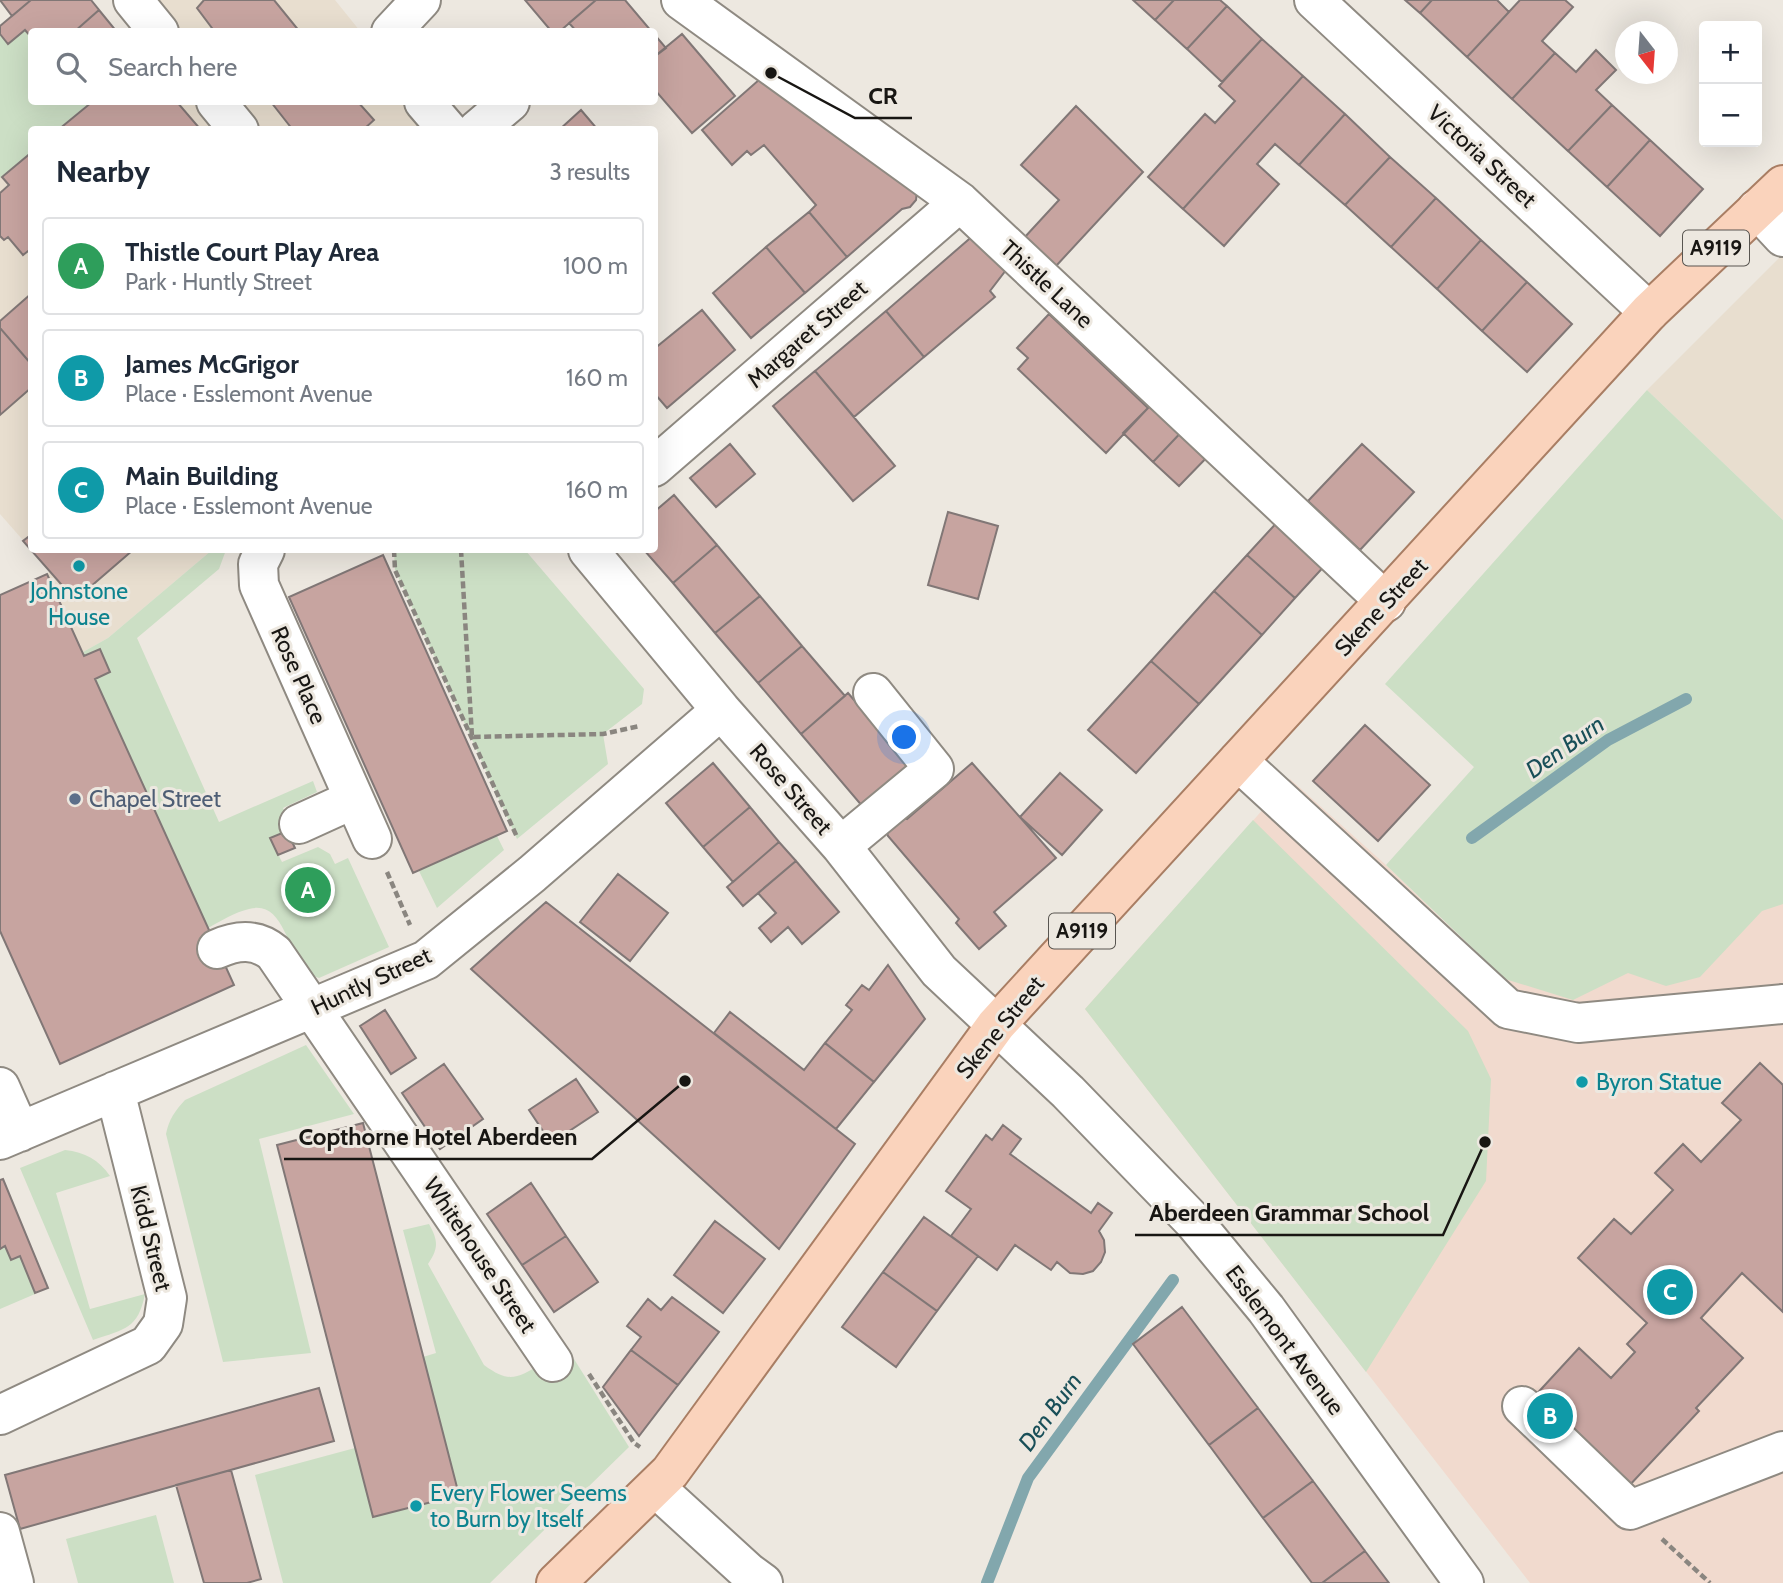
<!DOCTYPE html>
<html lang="en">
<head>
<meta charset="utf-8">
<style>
  :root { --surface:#fff; --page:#f2f2f3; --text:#1f2937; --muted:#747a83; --line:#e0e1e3; --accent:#d4463f }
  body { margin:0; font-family:Cabin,sans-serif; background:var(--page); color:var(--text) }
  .controls { position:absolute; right:21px; top:21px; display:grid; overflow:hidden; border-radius:7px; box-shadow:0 7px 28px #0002 }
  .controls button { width:63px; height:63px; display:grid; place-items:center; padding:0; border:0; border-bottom:2px solid var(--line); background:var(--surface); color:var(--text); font:35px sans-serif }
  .compass { position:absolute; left:1615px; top:21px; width:63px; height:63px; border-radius:50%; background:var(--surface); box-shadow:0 7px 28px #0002; rotate:163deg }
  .you { position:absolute; left:905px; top:738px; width:24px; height:24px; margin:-18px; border:5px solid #fff; border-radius:50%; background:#1a73e8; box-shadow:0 0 0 10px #1a73e833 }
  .badge { display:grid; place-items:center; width:46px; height:46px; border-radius:50%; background:var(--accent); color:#fff; font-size:23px; font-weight:700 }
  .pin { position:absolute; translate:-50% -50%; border:4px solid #fff; box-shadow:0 2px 7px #0006 }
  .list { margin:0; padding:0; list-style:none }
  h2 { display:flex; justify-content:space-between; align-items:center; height:91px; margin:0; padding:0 28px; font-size:30px }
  h2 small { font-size:23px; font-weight:400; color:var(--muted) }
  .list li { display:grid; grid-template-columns:46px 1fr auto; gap:21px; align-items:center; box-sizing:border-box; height:98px; margin:0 14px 14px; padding:0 14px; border:2px solid var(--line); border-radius:7px }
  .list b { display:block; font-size:26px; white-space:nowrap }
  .list p { margin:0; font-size:23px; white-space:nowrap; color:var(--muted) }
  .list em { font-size:23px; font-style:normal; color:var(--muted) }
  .icon { flex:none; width:38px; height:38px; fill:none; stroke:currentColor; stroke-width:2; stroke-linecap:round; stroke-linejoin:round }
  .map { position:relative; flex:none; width:1783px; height:1583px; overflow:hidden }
  .search { position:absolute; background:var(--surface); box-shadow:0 7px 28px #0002; left:28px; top:28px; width:630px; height:77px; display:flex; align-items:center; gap:18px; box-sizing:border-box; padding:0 24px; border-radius:7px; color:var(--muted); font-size:26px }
  .panel { position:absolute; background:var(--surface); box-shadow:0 7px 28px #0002; left:28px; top:126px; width:630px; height:427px; border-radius:7px }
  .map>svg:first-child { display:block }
</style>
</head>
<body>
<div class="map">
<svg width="1783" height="1583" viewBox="0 0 1783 1583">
  <rect width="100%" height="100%" fill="#ede8e0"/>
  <path fill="#e8decf" d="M133,0H335L360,31H159Z
    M92,102H417L439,130H58Z
    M31,152L32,550H212L108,638L83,652L47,574L50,571L0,514V178Z
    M1783,254V520L1647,390Z"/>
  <path fill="#f1dace" d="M1290,779L1386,865L1504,979L1783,870V1583H1530L1085,1009Z"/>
  <path fill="#ccdfc5" d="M25,30L31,38L32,102H86L88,104L58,129L32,130L31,152L0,178V34L8,44Z
    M1647,390L1783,520V904L1762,911L1700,977L1666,986L1628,973L1573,1000L1505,979L1386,865L1474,767L1385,684Z
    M212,550H226L219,569L137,638L219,822L313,781L317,792L283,808L292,828L270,838L282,862L318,847L330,854L335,864L348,858L389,947L319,978C312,976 305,971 301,965C287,947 282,900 249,909C235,912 221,921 208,928L95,679L110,671L100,649L84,656L83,652L108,638Z
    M394,550H525L644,689L642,704L603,734L608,764L517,839L395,570Z
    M1253,820L1468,1031L1491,1079L1486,1181L1366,1372L1085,1009Z
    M497,836L504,850L437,908L419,871Z
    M306,1045L354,1114L259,1139L311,1353L223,1362L166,1134C169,1119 175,1111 185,1100Z
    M65,1150C85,1152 99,1160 110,1176L56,1193L90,1309L145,1294C138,1329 125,1329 93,1340L20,1168Z
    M429,1224C438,1240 439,1248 428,1264L484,1365C510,1384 516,1378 542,1364L550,1375L574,1359L629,1447L490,1583H283L255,1475L355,1448L423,1357L436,1353L403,1230Z
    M5,1246L11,1260L20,1256L35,1294L0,1309V1249Z
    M156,1515L174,1583H78L66,1539Z"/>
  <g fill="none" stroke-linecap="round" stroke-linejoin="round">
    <path stroke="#82a7ad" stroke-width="12" d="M1472,838L1608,740L1686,699
      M987,1583L1028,1478L1173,1280"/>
  </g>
  <path fill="#c7a4a0" stroke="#817776" stroke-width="2" d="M0,0H31L12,16Z
    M31,0H91L99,10L74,32H32V38L25,30L8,44L0,34V26Z
    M204,0H274L300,32H215L197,8Z
    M525,0H596L559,32H552Z
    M596,0H625L652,32H577L569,23Z
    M1133,0H1174L1155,20Z
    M1174,0H1220L1227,6L1187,49L1155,20Z
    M1405,0H1432L1420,13Z
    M1432,0H1497L1509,12L1467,57L1420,13Z
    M1520,0H1565L1573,7L1542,41L1555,53L1512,99L1467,57Z
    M1227,6L1262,39L1222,82L1187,49Z
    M99,10L117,32H74Z
    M654,34L666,48L654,57Z
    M682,34L735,96L692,133L654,89V57Z
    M1262,39L1303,76L1183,209L1148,177L1205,114L1215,123L1235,101L1219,86Z
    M1596,50L1616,70L1596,90L1612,105L1568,151L1512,99L1555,53L1576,72Z
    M1303,76L1345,114L1299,165L1275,144L1257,164L1279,184L1224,246L1183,209Z
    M760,79L917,191L916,200L910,207L902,209L847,257L809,212L816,205L764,145L751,155L747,151L732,165L702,130Z
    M92,102H177L201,130H58Z
    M271,102H358L374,120L363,130H293Z
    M1612,105L1650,140L1607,187L1568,151Z
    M1076,106L1143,172L1056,266L1024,238L1059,200L1021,165Z
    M581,110L598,130H559Z
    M1345,114L1390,157L1345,205L1299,165Z
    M1650,140L1703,189L1660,236L1607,187Z
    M32,152V248L23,255L8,237L4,240L0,236V193L9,185L2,177Z
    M1390,157L1436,198L1391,247L1345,205Z
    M1436,198L1481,240L1437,289L1391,247Z
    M809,212L847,257L805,293L766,247Z
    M975,234L1006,270L990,291L995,297L924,357L886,311Z
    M1481,240L1527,282L1482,331L1437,289Z
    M766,247L805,293L751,338L713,293Z
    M1527,282L1572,324L1527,372L1482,331Z
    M32,293V365L0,328V321Z
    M702,310L735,350L667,408L654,393V349Z
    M886,311L924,357L854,417L815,371Z
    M1049,314L1148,408L1106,453L1018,369L1028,358L1017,348Z
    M0,328L32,365V387L0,415Z
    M815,371L895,466L853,501L773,406Z
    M1159,397L1188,425L1153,462L1123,433Z
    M1188,425L1214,450L1179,486L1153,462Z
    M730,444L755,474L716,507L690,478Z
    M1362,444L1414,492L1360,550L1308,501Z
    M674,495L717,545L673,583L644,550H654V512Z
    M948,512L998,526L978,599L928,585Z
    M1280,519L1328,562L1295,598L1247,555Z
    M32,534V550H133L75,600L23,541Z
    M717,545L760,596L715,633L673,583Z
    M383,555L507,831L413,873L289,597Z
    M1247,555L1295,598L1262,635L1214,591Z
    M47,574L84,656L100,649L110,672L95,679L234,985L60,1064L0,931V595Z
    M1214,591L1262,635L1199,704L1151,661Z
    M760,596L802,646L758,683L715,633Z
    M802,646L845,696L801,734L758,683Z
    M1151,661L1199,704L1136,773L1088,730Z
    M848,693L917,773L869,814L801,734Z
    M1365,725L1430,785L1378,841L1313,781Z
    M713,763L750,807L703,847L666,803Z
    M972,763L1056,858L994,912L1006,926L979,949L956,923L959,919L888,836L885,827L899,815L907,819Z
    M1060,773L1102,810L1062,855L1020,817Z
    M750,807L779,842L733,882L703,847Z
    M287,831L295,848L278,855L270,838Z
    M779,842L796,861L743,906L727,887Z
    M796,861L839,912L802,944L788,927L771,942L759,928L776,913L758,893Z
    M618,874L668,913L630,961L580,922Z
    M546,902L855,1144L779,1249L471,969Z
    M888,965L925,1019L874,1082L825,1043L852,1010L846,1005L862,985L869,990Z
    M385,1010L416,1058L391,1074L360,1026Z
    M730,1012L804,1070L825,1043L874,1082L836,1129L714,1033Z
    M1760,1063L1783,1085V1312L1742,1273L1701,1318L1743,1358L1696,1408L1699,1411L1627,1488L1532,1399L1579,1348L1611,1378L1635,1352L1627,1344L1647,1323L1578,1258L1614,1219L1631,1234L1673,1190L1655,1173L1683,1144L1701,1162L1741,1120L1722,1103Z
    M444,1064L483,1119L440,1149L402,1093Z
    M576,1079L598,1112L551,1143L529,1110Z
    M363,1123L459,1495L373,1517L277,1145Z
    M1003,1125L1021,1139L1010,1154L1091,1213L1098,1203L1112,1213L1099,1231L1104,1240L1105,1252L1101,1262L1093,1271L1083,1274L1070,1273L1057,1262L1051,1270L1015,1245L997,1270L951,1236L971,1209L946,1191L986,1135L992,1140Z
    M3,1179L48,1288L35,1293L20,1256L11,1260L5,1246L0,1249V1180Z
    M531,1183L566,1236L522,1265L487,1214Z
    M924,1217L978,1256L937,1311L883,1272Z
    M715,1221L765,1259L723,1313L674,1275Z
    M566,1236L598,1282L554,1312L522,1265Z
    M883,1272L937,1311L896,1367L842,1327Z
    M672,1297L719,1332L678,1385L631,1350L641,1337L627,1326L648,1299L661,1310Z
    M1182,1307L1258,1408L1209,1445L1133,1344Z
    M631,1350L678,1385L639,1436L603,1387Z
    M319,1388L334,1441L20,1529L5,1475Z
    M1258,1408L1313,1481L1263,1518L1209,1445Z
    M231,1470L261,1579L247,1583H204L176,1485Z
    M1313,1481L1365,1551L1322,1583H1312L1263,1518Z
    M1365,1551L1389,1583H1322Z"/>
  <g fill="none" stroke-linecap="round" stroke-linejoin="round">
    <defs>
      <path id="minor" d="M133,0L159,32
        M681,0L960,202L1386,602
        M1314,0L1649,312
        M391,32L421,0
        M216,102L239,130
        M424,102L448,130
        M477,130L510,102
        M1757,209L1783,237
        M654,467L960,202
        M265,550L258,564L259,585L372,839
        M588,550L721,710L841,846L939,971L1068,1092L1194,1222L1266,1309L1464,1583
        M1238,761L1508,1009L1578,1023L1783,1004
        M299,824L354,799
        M841,846L934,769L873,693
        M217,949C237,940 256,938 274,953L553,1362
        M0,1087L20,1132
        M0,1140L426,960L532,874L721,710
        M1522,1406L1630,1510L1783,1451
        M0,1415L148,1345L163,1324L167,1298L115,1091
        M656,1488L748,1572L763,1583
        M0,1532L14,1583"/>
      <path id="major" d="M556,1583L670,1472L996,1025L1649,312L1783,185"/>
    </defs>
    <use href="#minor" stroke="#8f8a82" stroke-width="42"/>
    <use href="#major" stroke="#a97e64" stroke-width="42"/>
    <path stroke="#8a8680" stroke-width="4.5" stroke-dasharray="7 3.5" stroke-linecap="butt" d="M394,550L395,570L517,837
      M461,550L472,737L603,734L640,726
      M387,872L410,925
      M589,1374L634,1443L640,1447
      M1662,1539L1710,1583"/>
    <use href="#minor" stroke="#fff" stroke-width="38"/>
    <use href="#major" stroke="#fad3bc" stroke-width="38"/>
  </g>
  <g fill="#0f9aa8" stroke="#ede8e0" stroke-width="2.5">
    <circle cx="79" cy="566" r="7"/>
    <circle cx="1582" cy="1082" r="7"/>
    <circle cx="416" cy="1506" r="7"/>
  </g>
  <circle fill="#5c6f8a" stroke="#ede8e0" stroke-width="2.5" cx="75" cy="799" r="7"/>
  <g text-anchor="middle" stroke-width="6" stroke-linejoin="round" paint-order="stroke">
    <g fill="#ede8e0" stroke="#585550" stroke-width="2">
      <rect x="1683" y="230.5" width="66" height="35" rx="5"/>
      <rect x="1049" y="913.5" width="66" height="35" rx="5"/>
    </g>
    <g font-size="21" font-weight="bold" fill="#181613">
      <text x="1716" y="255">A9119</text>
      <text x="1082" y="938">A9119</text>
    </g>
    <g font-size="23" fill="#181613" stroke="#ede8e0">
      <text transform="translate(1482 156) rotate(43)" y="8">Victoria Street</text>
      <text transform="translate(1047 284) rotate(43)" y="8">Thistle Lane</text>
      <text transform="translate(807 334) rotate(-41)" y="8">Margaret Street</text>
      <text transform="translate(1381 607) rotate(-47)" y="8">Skene Street</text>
      <text transform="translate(299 675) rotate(66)" y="8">Rose Place</text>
      <text transform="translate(791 789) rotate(49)" y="8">Rose Street</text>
      <text transform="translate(371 981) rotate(-25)" y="8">Huntly Street</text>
      <text transform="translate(1000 1027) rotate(-51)" y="8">Skene Street</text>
      <text transform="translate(151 1238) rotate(76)" y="8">Kidd Street</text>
      <text transform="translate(480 1255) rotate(56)" y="8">Whitehouse Street</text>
      <text transform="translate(1285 1340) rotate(53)" y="8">Esslemont Avenue</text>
    </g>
    <g font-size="23" fill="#0d838f" stroke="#ede8e0" text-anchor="start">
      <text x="79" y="599" text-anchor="middle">Johnstone<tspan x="79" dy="26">House</tspan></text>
      <text x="1596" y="1090">Byron Statue</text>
      <text x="430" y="1501">Every Flower Seems<tspan x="430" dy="26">to Burn by Itself</tspan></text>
    </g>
    <g font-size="23" fill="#4e5e75" stroke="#ede8e0" text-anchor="start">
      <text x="89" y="807">Chapel Street</text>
    </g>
    <g font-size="24" font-style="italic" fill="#194f58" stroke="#ede8e0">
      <text transform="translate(1565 747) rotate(-35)" y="8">Den Burn</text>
      <text transform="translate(1050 1412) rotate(-54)" y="8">Den Burn</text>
    </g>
  </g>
  <path fill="none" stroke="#181613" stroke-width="2.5" d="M771 73L855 118H912M685 1081L592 1159H284M1485 1142L1443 1235H1135"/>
  <g fill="#181613" stroke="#ede8e0" stroke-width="2.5">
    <circle cx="771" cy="73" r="7"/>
    <circle cx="685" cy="1081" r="7"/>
    <circle cx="1485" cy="1142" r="7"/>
  </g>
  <g font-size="24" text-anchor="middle" font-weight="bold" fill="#181613" stroke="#ede8e0" stroke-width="6" stroke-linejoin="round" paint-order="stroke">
    <text x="883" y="104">CR</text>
    <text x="438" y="1145">Copthorne Hotel Aberdeen</text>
    <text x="1289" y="1221">Aberdeen Grammar School</text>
  </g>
</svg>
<div class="controls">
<button>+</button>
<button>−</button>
</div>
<svg class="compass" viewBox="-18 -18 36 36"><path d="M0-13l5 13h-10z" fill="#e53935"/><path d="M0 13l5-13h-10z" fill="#747a83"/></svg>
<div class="you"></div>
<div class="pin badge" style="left:308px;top:890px;background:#2e9e5b">A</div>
<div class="pin badge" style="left:1550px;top:1416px;background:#0f9aa8">B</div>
<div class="pin badge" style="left:1670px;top:1292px;background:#0f9aa8">C</div>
<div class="search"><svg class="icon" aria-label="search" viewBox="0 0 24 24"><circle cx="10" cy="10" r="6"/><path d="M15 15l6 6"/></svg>Search here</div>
<section class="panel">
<h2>Nearby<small>3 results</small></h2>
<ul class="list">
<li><span class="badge" style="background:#2e9e5b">A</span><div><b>Thistle Court Play Area</b><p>Park · Huntly Street</p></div><em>100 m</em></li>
<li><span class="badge" style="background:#0f9aa8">B</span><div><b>James McGrigor</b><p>Place · Esslemont Avenue</p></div><em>160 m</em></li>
<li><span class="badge" style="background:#0f9aa8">C</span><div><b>Main Building</b><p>Place · Esslemont Avenue</p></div><em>160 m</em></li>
</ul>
</section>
</div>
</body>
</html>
